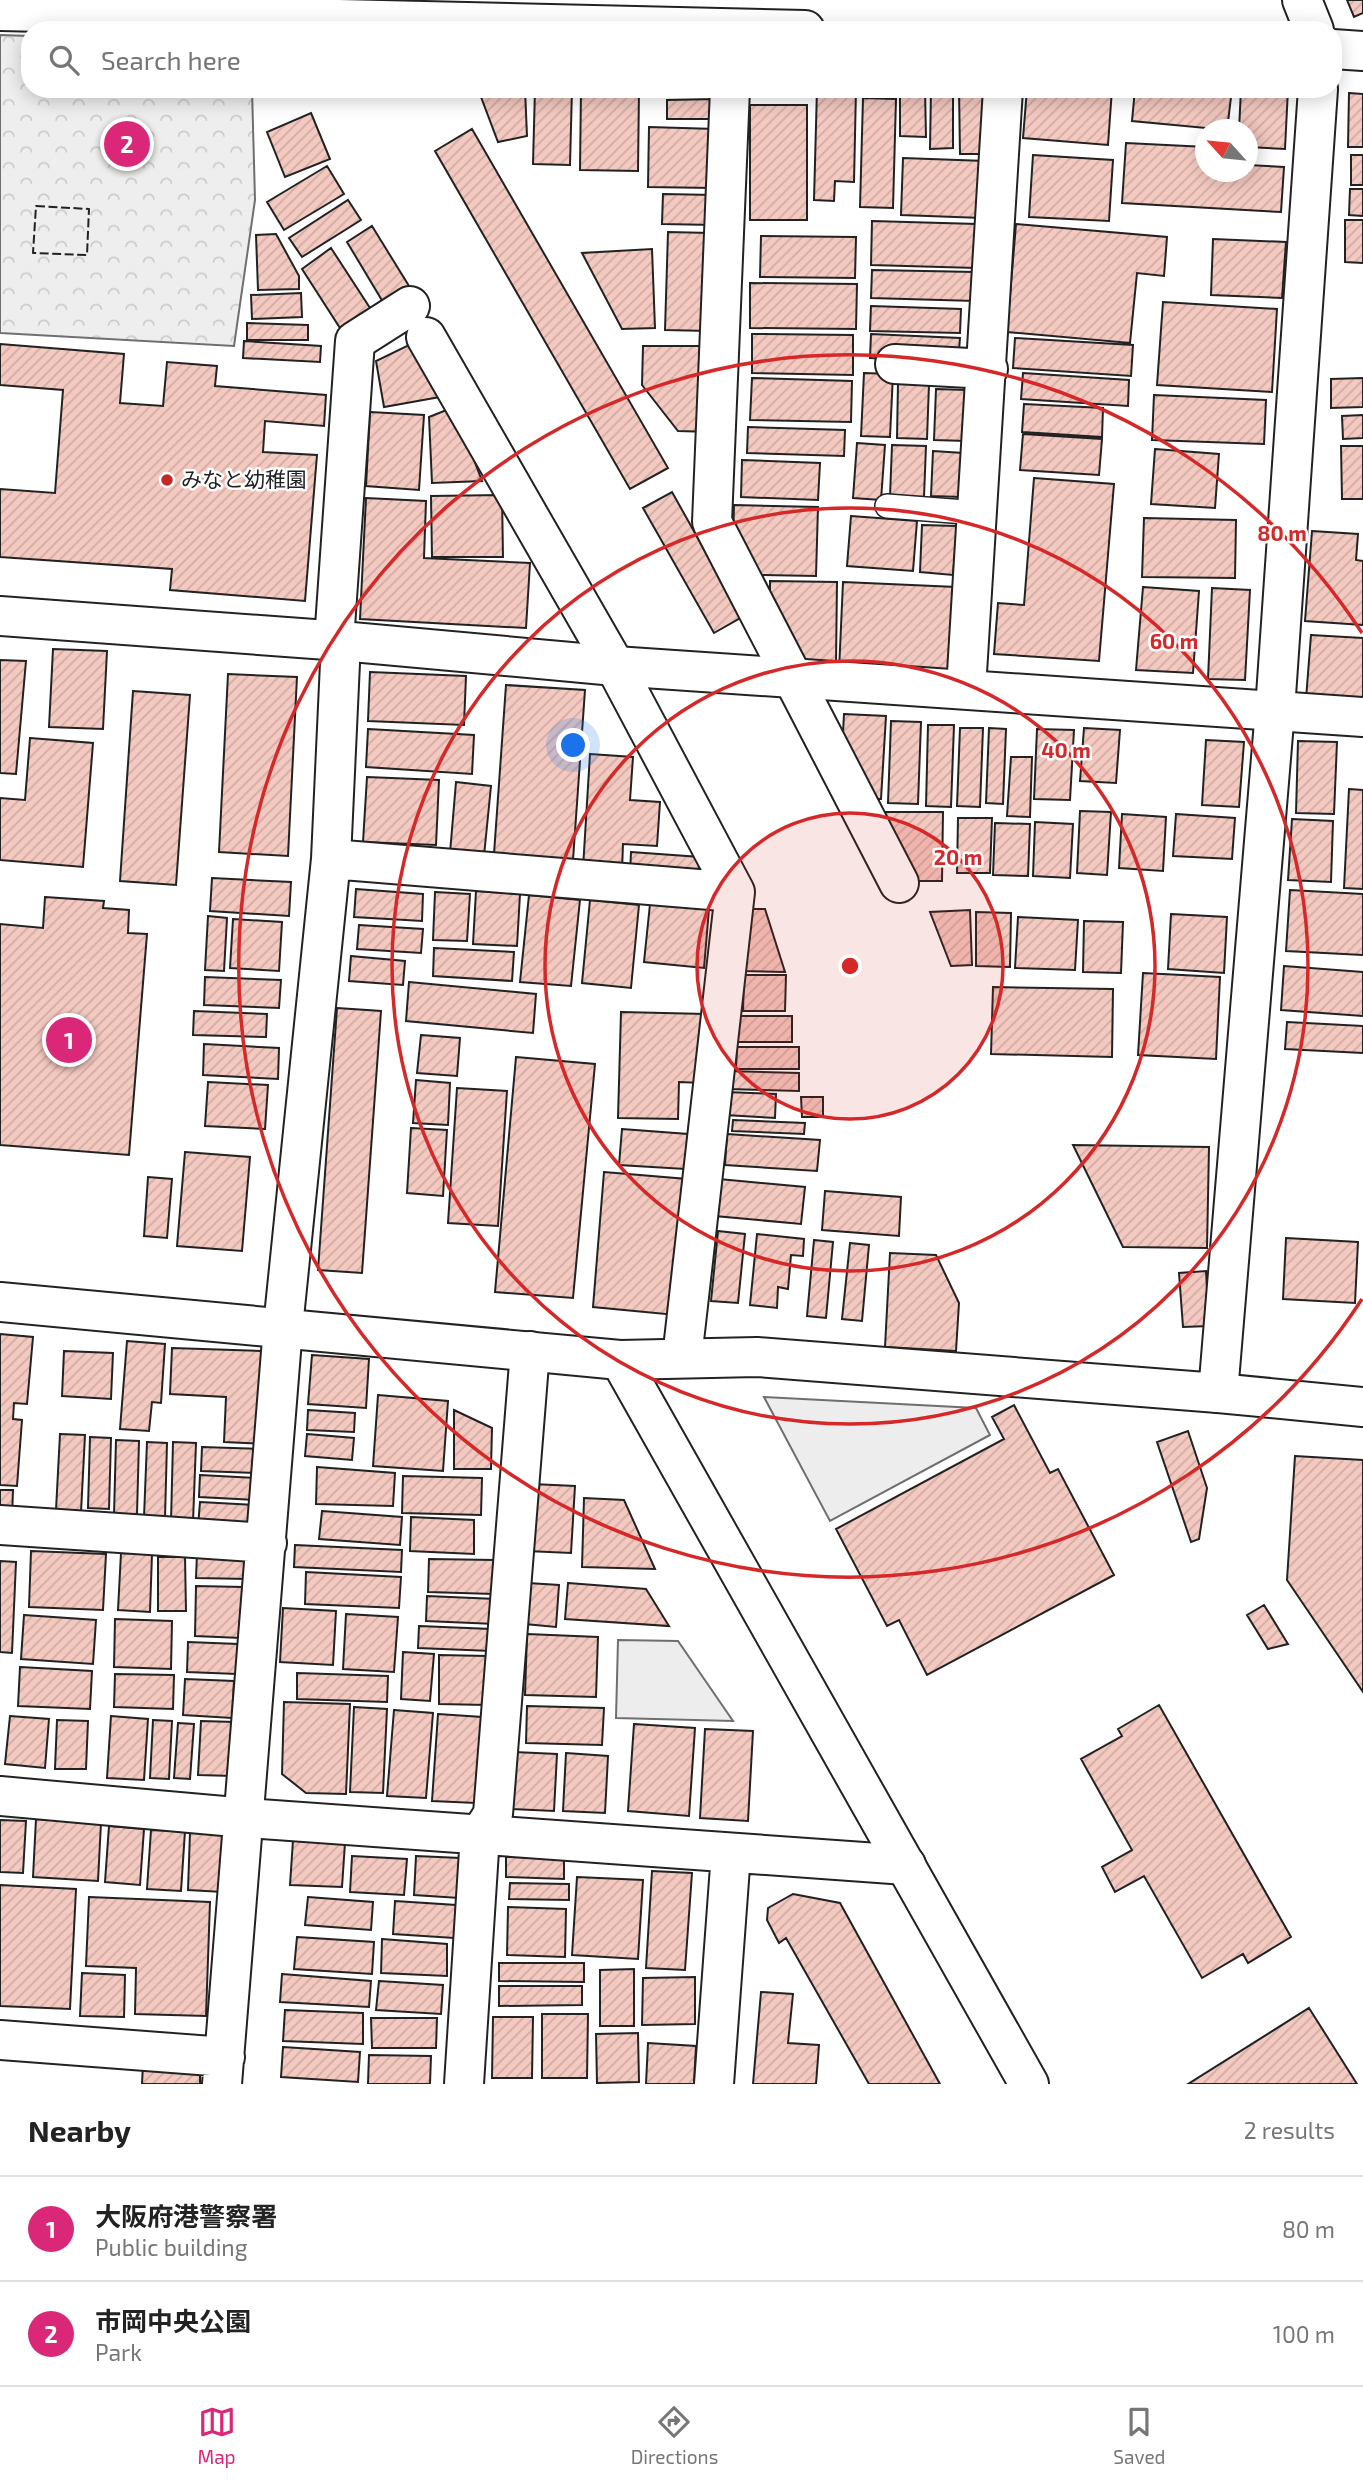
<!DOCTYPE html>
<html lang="en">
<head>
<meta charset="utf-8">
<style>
  :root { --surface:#fff; --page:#f2f2f2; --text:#222; --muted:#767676; --line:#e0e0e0; --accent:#db2777 }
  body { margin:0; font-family:"Exo 2","Noto Sans JP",sans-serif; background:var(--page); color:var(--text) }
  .compass { position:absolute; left:1195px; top:119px; width:63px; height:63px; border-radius:50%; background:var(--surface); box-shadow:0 4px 18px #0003; rotate:297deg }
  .you { position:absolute; left:574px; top:746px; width:24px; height:24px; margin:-18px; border:5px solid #fff; border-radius:50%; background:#1a73e8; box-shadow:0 0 0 10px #1a73e833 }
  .badge { display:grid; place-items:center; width:46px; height:46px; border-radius:50%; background:var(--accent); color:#fff; font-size:23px; font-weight:700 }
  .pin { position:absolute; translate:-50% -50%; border:4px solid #fff; box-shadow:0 2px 7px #0006 }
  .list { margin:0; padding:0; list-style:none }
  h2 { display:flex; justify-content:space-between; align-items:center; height:91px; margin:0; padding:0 28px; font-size:30px }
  h2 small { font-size:23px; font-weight:400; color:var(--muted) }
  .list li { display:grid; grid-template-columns:46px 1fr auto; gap:21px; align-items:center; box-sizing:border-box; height:105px; padding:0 28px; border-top:2px solid var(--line) }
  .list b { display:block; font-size:26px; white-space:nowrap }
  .list p { margin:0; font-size:23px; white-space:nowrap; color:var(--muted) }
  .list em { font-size:23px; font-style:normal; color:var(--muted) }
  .icon { flex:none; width:38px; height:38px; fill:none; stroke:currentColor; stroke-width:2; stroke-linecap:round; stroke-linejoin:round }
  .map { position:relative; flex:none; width:1363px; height:2084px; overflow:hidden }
  .search { position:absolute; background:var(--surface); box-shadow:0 4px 18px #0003; left:21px; right:21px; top:21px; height:77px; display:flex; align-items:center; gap:18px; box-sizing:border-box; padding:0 24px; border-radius:28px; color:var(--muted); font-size:26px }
  .sheet { height:301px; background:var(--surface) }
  nav { display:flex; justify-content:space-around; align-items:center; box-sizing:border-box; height:98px; border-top:2px solid var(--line); background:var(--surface); font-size:19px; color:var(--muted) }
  nav a { display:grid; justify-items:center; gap:4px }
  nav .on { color:var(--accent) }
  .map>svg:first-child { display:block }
</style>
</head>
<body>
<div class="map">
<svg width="1363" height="2084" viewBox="0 0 1363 2084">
  <defs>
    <pattern id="park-crowns" width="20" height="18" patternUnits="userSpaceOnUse" patternTransform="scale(1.75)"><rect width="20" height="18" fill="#eee"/><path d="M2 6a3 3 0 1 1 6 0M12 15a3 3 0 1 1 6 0" fill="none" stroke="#ccc"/></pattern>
    <pattern id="building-hatch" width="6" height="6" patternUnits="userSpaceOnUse" patternTransform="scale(1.75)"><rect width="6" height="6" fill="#f3c9c0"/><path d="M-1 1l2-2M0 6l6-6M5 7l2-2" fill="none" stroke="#d0aca5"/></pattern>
  </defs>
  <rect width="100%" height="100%" fill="#fff"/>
  <path fill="url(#park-crowns)" stroke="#6f6f6f" stroke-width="2" d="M0,35L30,36V89H252L255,200L234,346L0,333Z"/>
  <path fill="#ededed" stroke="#6f6f6f" stroke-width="2" d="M764,1397L976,1408L990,1435L830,1521Z
    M618,1640L678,1641L733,1721L616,1718Z"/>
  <path fill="url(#building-hatch)" stroke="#222" stroke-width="2" d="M1347,0H1363V13L1354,17Z
    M478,89H525L527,136L498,142Z
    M535,89H572L570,165L533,164Z
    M581,89H639L638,171L580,170Z
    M651,89H723V92L651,94Z
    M817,89H856L854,182L835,181L834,201L814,200Z
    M900,89H925L926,137L900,136Z
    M931,89H953V148L930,149Z
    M959,89H988V154H960Z
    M1027,89H1112L1108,145L1023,138Z
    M1135,89H1232L1227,130L1132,121Z
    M1241,89H1288L1285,149L1248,147V130H1239Z
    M1349,93L1363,94V147H1348Z
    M863,98L896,99L893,208L860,207Z
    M717,99V119H667V100Z
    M750,105H807V220H750Z
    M311,113L330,159L285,177L267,132Z
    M649,127L715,129L713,188L648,187Z
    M472,129L668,468L630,489L435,151Z
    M1126,143L1206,147V172H1248V165L1284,167L1281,212L1122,203Z
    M1033,155L1113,160L1109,221L1029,217Z
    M1351,155H1363V185H1351Z
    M903,158L985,161L982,218L901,215Z
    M327,166L344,194L284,230L267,202Z
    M1350,189H1363V216L1349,215Z
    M663,194L714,195V225L662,224Z
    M348,200L361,220L302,257L289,238Z
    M1345,220H1363V263L1345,262Z
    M872,221L977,224L976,268L871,265Z
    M1016,224L1167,237L1164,276L1137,273L1130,343L1007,332Z
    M372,226L409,286L383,302L347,242Z
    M668,232L711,233L709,331L665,330Z
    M276,234L299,276V289L258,290L256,235Z
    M761,236L856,237L855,278L760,277Z
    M1213,239L1286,242L1282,298L1211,295Z
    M331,248L370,308L340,328L302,269Z
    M652,249L655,328L622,329L582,253Z
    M872,270L976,272L975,301L871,298Z
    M750,283L857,284L856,329L750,328Z
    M301,293L302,317L252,319L251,295Z
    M1163,302L1277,309L1272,392L1157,385Z
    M871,306L961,309L960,333L870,331Z
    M247,323L308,325V340H247Z
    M752,334L853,335V375L752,373Z
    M871,334L960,338L958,362L870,358Z
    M1015,338L1133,345L1131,376L1013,368Z
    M244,341L321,346L320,362L243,358Z
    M413,343L440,397L384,407L376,361Z
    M0,344L124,354L120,403L163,406L167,362L217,366L215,386L326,395L324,426L265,421L263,452L317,455L305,601L170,590L172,569L0,557V489L55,493L63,390L0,385Z
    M643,346H713L712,432L678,431L642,385Z
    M864,373L893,374L890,437L861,436Z
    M1023,373L1129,380L1128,406L1021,399Z
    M752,378L852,381L851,422L750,420Z
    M1363,378V407L1331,408V379Z
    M898,383L929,384L927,439L897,438Z
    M936,389L967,390L966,441L934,440Z
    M1154,395L1266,400L1264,444L1152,440Z
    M1024,404L1103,408L1102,437L1022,432Z
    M454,407L482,481L432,483L429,417Z
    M370,412L424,415L419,490L366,486Z
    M1363,415V438L1343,439L1342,416Z
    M748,427L845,430L844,456L747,453Z
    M1023,434L1102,439L1099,475L1020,470Z
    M857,443L885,445L881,500L853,498Z
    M892,445L926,446L924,497L890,496Z
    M1341,446H1363V499H1342Z
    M1155,449L1219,454L1215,508L1151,504Z
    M933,451L963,453L961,497L931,496Z
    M742,460L820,463L818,500L741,497Z
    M1034,478L1114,484L1099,661L994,654L998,603L1024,605Z
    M672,492L742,617L714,633L643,508Z
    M502,495L503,557H432L431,496Z
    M366,498L426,501L424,558L530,563L526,628L360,619Z
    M734,505L818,507L816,576L761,575L733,540Z
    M851,516L917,521L913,571L847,566Z
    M1144,518L1236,520L1235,578L1142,577Z
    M922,525L957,526L953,575L920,572Z
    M1312,531L1358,534L1356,560L1363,561V625L1305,621Z
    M770,581L837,582L836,663L804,662L770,603Z
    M843,582L956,587L951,676L839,671Z
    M1143,587L1199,591L1193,673L1136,670Z
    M1212,588L1250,590L1245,680L1208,679Z
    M1311,635L1363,638V702L1306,699Z
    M53,649L107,651L103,729L49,727Z
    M0,660L26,661L16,774L0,773Z
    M370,672L466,676L464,725L368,721Z
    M228,674L297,677L288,856L219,852Z
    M506,685L585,690L573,860L494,854Z
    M133,691L190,695L176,885L120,881Z
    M844,714L886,716L881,799H867L842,751Z
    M891,721L921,722L918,804L888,803Z
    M928,725H954L951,807L926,806Z
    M960,728H983L980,807L957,806Z
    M989,728L1006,729L1003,804L986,803Z
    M1084,728L1120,730L1116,783L1080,781Z
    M368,729L474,735L472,774L366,767Z
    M1037,729L1074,730L1070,800L1034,799Z
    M30,738L93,743L83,867L0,860V798L25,800Z
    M1206,740L1244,742L1239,807L1202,805Z
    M1298,741L1337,742L1334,814L1296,813Z
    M590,754L633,757L630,800L660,802L657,846L623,844L622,871L583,868Z
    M1011,757H1032L1030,817L1007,816Z
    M367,777L439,780L436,845L363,842Z
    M456,782L491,786L484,856L450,853Z
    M1349,789L1363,790V889L1344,888Z
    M1080,811L1111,812L1107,875L1077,873Z
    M884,812H943L942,881H910Z
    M1122,814L1166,817L1163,871L1119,868Z
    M1176,814L1235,818L1232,859L1173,856Z
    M958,818H992L990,873H957Z
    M1292,819L1333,821L1331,882L1288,880Z
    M1035,822L1073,824L1070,878L1033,876Z
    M995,823L1030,824L1028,876L993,875Z
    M631,852L700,857L698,879L630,874Z
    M212,878L291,882L289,916L210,911Z
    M356,889L423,894L422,921L354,917Z
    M1290,890L1363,894V955L1286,951Z
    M476,891L520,894L517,946L473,944Z
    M435,892L470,894L467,941L433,940Z
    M529,895L580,900L571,986L520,982Z
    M45,897L104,901L103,908L129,910L128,933L147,934L129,1155L0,1145V924L43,928Z
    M590,900L639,905L631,988L582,983Z
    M650,904L709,909L704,968L644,962Z
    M743,909H765L785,972L742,971Z
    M970,910L972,965L951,966L930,912Z
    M976,912L1011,913L1010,967L976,966Z
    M1171,914L1227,917L1224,973L1168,969Z
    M208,916L227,918L224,971L205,970Z
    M1018,917L1078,920L1075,970L1015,968Z
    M233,919L282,922L279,971L230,968Z
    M1084,921L1123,922L1121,973L1083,972Z
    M359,925L423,929L421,953L357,949Z
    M434,948L514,952L512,981L433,976Z
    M351,956L405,961L403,985L349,981Z
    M1284,966L1363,972V1016L1281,1010Z
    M1143,973L1220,977L1216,1059L1138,1055Z
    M744,975H786L785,1011H743Z
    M205,977L281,980L279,1008L204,1005Z
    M409,982L536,994L533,1033L406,1021Z
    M993,987L1113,989L1112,1057L991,1054Z
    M337,1008L381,1011L362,1273L318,1270Z
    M194,1011L267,1014L266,1037L193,1035Z
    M621,1012L706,1014L703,1083L679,1082L678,1119L618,1118Z
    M738,1016H792V1042H738Z
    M1287,1022L1363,1026V1053L1285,1049Z
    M421,1035L460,1038L457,1076L417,1073Z
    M204,1044L279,1048L278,1079L203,1075Z
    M737,1047H799V1069H736Z
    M516,1057L595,1064L573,1298L495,1292Z
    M727,1071L799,1073V1091L727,1089Z
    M416,1080L450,1083L448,1125L413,1123Z
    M208,1082L268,1085L265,1129L205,1126Z
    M457,1088L507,1091L498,1226L448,1223Z
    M726,1092L776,1094L775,1118L725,1115Z
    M801,1097H823V1117H802Z
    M733,1120L805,1123L804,1134L732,1131Z
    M411,1128L447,1130L443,1196L407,1193Z
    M622,1129L688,1134L685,1169L619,1165Z
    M727,1134L820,1140L817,1171L725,1165Z
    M1073,1145L1209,1147L1207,1248L1123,1247Z
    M185,1152L250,1157L242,1251L177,1246Z
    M604,1172L687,1179L676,1315L593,1307Z
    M148,1177L172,1179L167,1238L144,1236Z
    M719,1179L805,1187L801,1224L715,1216Z
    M825,1191L901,1197L899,1236L822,1230Z
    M718,1231L745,1234L738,1303L711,1301Z
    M757,1234L804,1239L803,1256L791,1255L788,1289L778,1287L777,1308L750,1305Z
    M1286,1238L1358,1242L1355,1303L1283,1299Z
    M814,1240L833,1242L826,1318L807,1316Z
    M850,1243L869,1245L862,1321L842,1319Z
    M890,1253L936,1255L959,1303L956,1351L885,1347Z
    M1206,1271L1209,1326L1183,1327L1179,1273Z
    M0,1334L33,1337L27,1404L14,1403L13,1419L22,1420L17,1486L0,1485Z
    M127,1341L165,1344L161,1403L152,1402L149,1431L120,1429Z
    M172,1348L262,1351L270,1367L266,1444L224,1442L226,1397L170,1394Z
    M64,1351L113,1353L111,1399L62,1396Z
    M312,1355L369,1359L366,1408L308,1404Z
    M378,1395L448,1401L443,1471L373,1466Z
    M1014,1405L1050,1473L1058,1469L1114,1575L927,1675L899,1620L887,1626L836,1529L1004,1439L992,1417Z
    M308,1410L355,1413L354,1432L307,1430Z
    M454,1410L492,1428L491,1469H454Z
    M1188,1431L1207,1488L1199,1539L1191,1542L1157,1442Z
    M60,1434L85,1435L81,1512L56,1510Z
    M307,1434L354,1438L352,1460L305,1456Z
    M90,1437L111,1438L109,1509L88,1508Z
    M116,1440L139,1441L137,1514L114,1515Z
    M147,1442L167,1443L165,1518L144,1517Z
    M173,1442L196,1443L193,1522H171Z
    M202,1447L260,1449L259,1473L201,1471Z
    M1295,1456L1363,1460V1692L1287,1580Z
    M317,1467L395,1473L393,1506L316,1504Z
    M200,1475L257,1478L256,1500L199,1497Z
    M403,1476L482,1478L481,1515L402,1513Z
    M532,1484L575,1486L571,1553L527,1551Z
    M0,1490H13L12,1516H0Z
    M584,1498L624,1500L655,1569L582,1567Z
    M200,1502L255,1505L254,1530L198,1527Z
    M322,1511L402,1517L400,1545L319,1539Z
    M411,1517L474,1520V1554L410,1551Z
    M295,1545L402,1550L401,1572L294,1567Z
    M31,1551L106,1554L103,1610L29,1607Z
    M121,1553L152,1554L150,1612L118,1610Z
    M197,1554L249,1555L248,1579L196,1578Z
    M158,1557H185L186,1611H158Z
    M429,1559L495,1560L494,1594L428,1592Z
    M0,1561L16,1562L12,1653L0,1652Z
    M306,1572L401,1577L399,1608L305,1604Z
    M528,1583L559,1585L556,1627L525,1624Z
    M568,1583L646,1589L669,1626L565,1619Z
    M196,1586L243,1587L241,1638L195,1636Z
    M427,1596L496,1599L495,1624L426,1621Z
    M1264,1605L1288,1644L1268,1649L1247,1615Z
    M283,1608L336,1611L333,1665L280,1662Z
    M346,1614L398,1617L394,1672L343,1669Z
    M24,1615L96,1620L93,1664L21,1659Z
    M115,1619L172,1621L171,1669L114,1667Z
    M419,1626L491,1629V1651L418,1648Z
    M527,1634L598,1637L596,1697L525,1695Z
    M188,1642L238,1644L237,1674L187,1672Z
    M403,1652L434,1654L430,1701L401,1699Z
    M439,1655L487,1656L486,1705L439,1704Z
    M20,1667L92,1671L90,1709L18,1706Z
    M297,1673L388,1676L387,1702L297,1699Z
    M115,1674L174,1675L173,1709L114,1707Z
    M185,1679L234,1681L232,1718L183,1715Z
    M284,1702L350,1704L346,1794L306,1793L282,1774Z
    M1159,1705L1291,1937L1248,1963L1243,1954L1202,1978L1144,1876L1115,1892L1102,1867L1132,1850L1081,1759L1122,1736L1118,1729Z
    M527,1706L604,1708L602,1745L526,1743Z
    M354,1707L387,1709L383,1793L350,1792Z
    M394,1710L433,1713L426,1798L387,1796Z
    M438,1714L482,1717L476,1803L432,1801Z
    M10,1716L49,1719L45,1768L5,1764Z
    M111,1716L148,1719L144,1780L107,1778Z
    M57,1720L88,1721L86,1769H55Z
    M153,1720L172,1721L169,1779L150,1778Z
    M201,1721L235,1722L233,1776L198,1775Z
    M178,1723L194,1724L190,1779L174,1778Z
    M634,1724L695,1728L689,1816L628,1811Z
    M705,1729L753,1731L748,1821L700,1818Z
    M514,1752L557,1754L554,1811L512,1809Z
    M566,1753L608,1756L605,1813L563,1811Z
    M36,1819L101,1823L98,1881L33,1877Z
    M0,1820L26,1821L23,1873L0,1872Z
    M109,1826L144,1829L140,1885L105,1882Z
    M151,1830L185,1831L181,1891L147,1889Z
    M190,1832L224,1833L223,1892L188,1890Z
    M293,1840L345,1843L342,1887L290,1885Z
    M352,1856L407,1859L404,1895L350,1892Z
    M416,1856L460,1858L459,1898L414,1895Z
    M506,1857L564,1858V1879L506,1877Z
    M652,1871L692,1873L685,1970L646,1968Z
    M577,1877L643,1880L638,1959L572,1955Z
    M510,1883L569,1884V1900L509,1899Z
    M0,1885L76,1889L70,2009L0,2006Z
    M793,1894L840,1903L940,2084H869L786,1938L779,1943L767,1920L768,1908Z
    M89,1897L210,1902L206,2016L135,2014L136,1968L86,1966Z
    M308,1897L373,1902L371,1930L305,1925Z
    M395,1901L456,1905L454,1938L393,1934Z
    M508,1907L566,1909L565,1957L507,1955Z
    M297,1937L374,1942L372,1974L294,1969Z
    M382,1939L447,1944V1976L381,1973Z
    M499,1963H584V1982L499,1981Z
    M634,1969V2026H600V1970Z
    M82,1973L125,1975L124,2017L80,2016Z
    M282,1974L371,1981L369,2007L280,2002Z
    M695,1977V2024L642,2025L643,1978Z
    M379,1981L443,1985L441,2014L376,2010Z
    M499,1986H582V2005L499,2006Z
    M761,1992L793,1994L788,2043L819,2045L816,2084H753Z
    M1309,2008L1357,2084H1188Z
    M285,2010L363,2013V2044L283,2041Z
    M542,2014H588L587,2078H542Z
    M493,2017H533L532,2078H492Z
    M371,2018H437L436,2048H372Z
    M638,2033L639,2082L597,2083L596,2034Z
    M648,2043L696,2046L694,2084H646Z
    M283,2047L360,2052L358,2082L281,2077Z
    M369,2055L431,2056L430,2084H368Z
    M143,2064L200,2066V2084H142Z"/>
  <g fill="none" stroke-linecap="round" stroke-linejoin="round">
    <defs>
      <path id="service" d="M887,506L978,513"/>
      <path id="minor" d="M1302,0L1314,30
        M730,89L712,522L899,883
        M426,337L615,666L735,892L682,1358
        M895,364L988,369
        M334,641L355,341L410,306
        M966,689L1003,89
        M331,859L735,892
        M1218,1393L1275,710L1318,89
        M0,1525L267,1543
        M0,1796L246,1818L906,1865
        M0,2040L225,2057
        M222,2084L283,1327L331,859L341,641
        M464,2084L480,1835L493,1814L530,1351
        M714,2084L731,1853"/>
      <path id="tertiary" d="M0,11L805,30
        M1333,49L1363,51
        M0,616L341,641L615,666L1363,717
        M0,1302L620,1360L757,1357L1218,1393L1363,1407
        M620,1360L1029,2084"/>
    </defs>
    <use href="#service" stroke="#222" stroke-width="26"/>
    <use href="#minor" stroke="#222" stroke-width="42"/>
    <use href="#tertiary" stroke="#222" stroke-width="42"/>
    <use href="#service" stroke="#fff" stroke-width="23"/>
    <use href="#minor" stroke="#fff" stroke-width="38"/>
    <use href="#tertiary" stroke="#fff" stroke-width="38"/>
    <path stroke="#222" stroke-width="2" stroke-dasharray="9 3.5" stroke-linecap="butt" d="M36,206L89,209L87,255L33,253Z"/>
  </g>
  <circle cx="850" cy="966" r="153" fill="#d62828" fill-opacity=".12"/>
  <g fill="none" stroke="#d62828" stroke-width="3.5">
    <circle cx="850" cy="966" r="153"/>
    <circle cx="850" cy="966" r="305"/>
    <circle cx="850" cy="966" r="458"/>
    <path d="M1362 1299A611 611 0 1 1 1362 633"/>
  </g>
  <circle fill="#c62828" stroke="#fff" stroke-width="2.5" cx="167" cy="480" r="7"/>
  <g text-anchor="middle" stroke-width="5" stroke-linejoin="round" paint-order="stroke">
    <g font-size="21" fill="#222" stroke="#fff" text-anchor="start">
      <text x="181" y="487">みなと幼稚園</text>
    </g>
  </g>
  <circle cx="850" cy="966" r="10" fill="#d62828" stroke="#fff" stroke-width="3.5"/>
  <g font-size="21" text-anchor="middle" font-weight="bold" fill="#d62828" stroke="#fff" stroke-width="5" stroke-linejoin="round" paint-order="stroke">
    <text x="1282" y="541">80 m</text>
    <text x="1174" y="649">60 m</text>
    <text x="1066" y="758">40 m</text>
    <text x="958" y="865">20 m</text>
  </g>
</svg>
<svg class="compass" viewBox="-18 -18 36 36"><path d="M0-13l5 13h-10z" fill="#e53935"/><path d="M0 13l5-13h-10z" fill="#767676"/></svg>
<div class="you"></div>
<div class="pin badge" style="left:69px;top:1040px">1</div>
<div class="pin badge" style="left:127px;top:144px">2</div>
<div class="search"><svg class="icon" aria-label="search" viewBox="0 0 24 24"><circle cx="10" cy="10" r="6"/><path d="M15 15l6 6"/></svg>Search here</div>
</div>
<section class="sheet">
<h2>Nearby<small>2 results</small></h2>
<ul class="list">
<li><span class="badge">1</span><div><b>大阪府港警察署</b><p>Public building</p></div><em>80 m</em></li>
<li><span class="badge">2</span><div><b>市岡中央公園</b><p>Park</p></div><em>100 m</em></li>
</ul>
</section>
<nav>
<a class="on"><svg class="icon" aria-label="map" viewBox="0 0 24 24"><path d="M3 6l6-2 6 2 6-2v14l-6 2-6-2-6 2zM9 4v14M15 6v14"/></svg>Map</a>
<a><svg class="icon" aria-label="directions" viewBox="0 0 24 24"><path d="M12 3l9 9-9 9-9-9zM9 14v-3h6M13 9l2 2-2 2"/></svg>Directions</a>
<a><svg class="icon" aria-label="saved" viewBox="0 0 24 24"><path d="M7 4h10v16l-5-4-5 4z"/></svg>Saved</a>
</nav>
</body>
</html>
